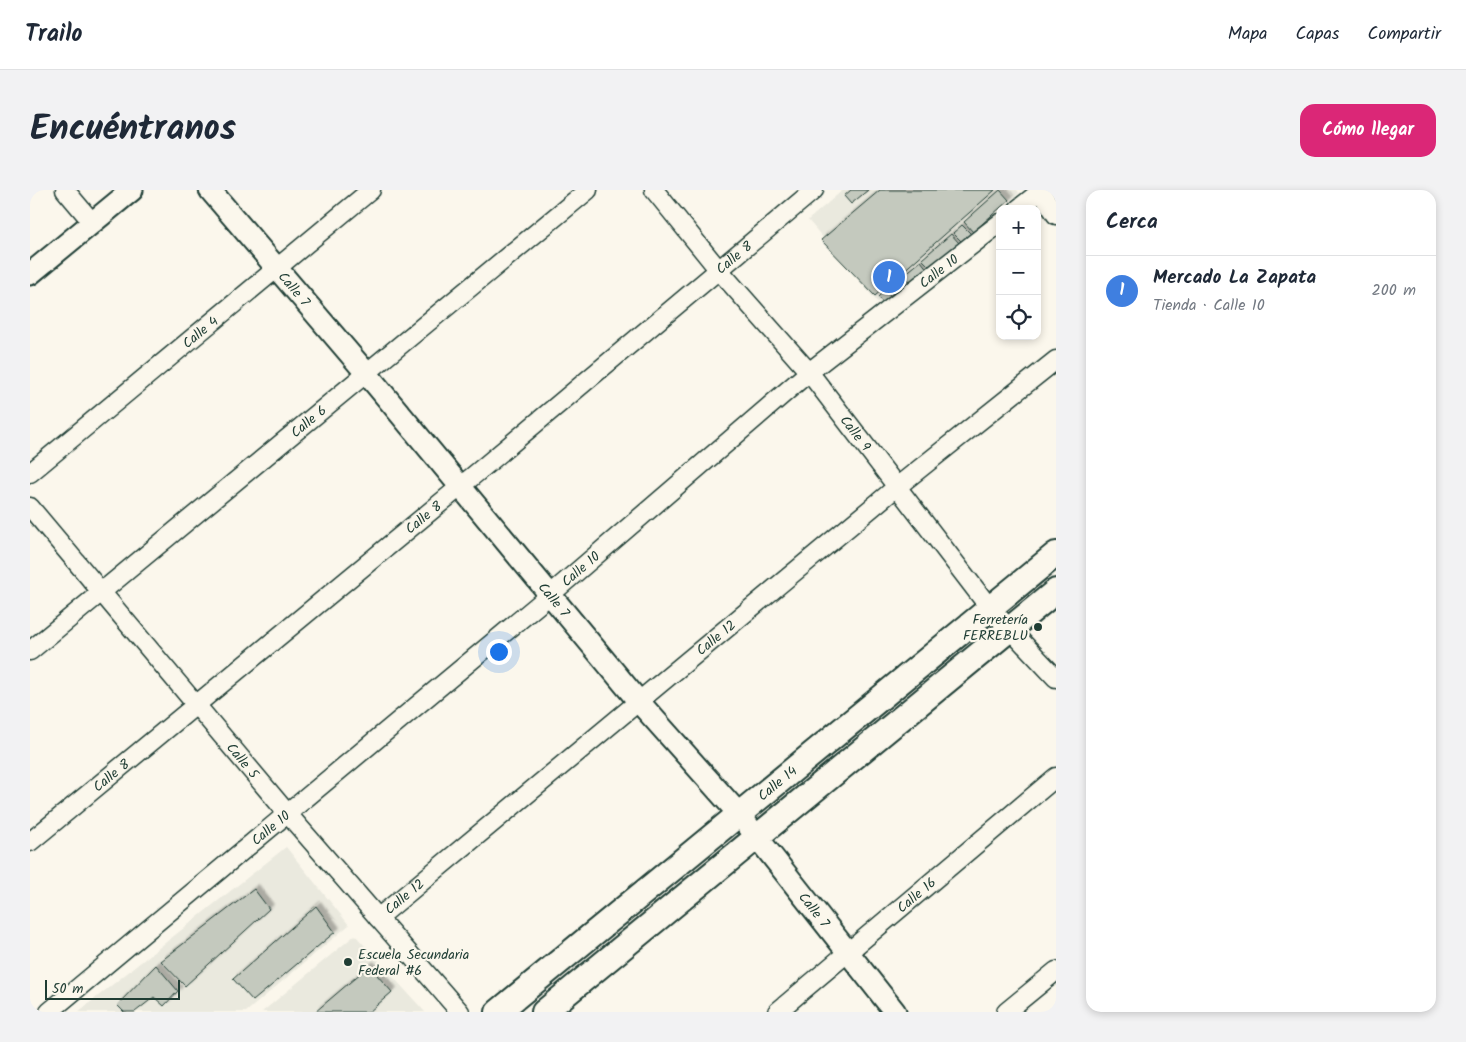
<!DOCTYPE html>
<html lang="es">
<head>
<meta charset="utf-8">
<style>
  :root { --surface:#fff; --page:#f2f2f3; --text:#1f2937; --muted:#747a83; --line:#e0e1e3; --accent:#db2777 }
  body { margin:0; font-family:Kalam,sans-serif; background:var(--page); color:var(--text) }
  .controls { position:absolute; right:15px; top:15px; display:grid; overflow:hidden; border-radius:10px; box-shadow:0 2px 8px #0003 }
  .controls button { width:45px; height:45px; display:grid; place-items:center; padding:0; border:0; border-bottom:1px solid var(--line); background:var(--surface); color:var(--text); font:25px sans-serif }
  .scale { position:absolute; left:15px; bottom:12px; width:135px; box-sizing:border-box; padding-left:5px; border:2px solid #1f3d34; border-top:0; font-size:14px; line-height:18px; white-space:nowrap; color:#1f3d34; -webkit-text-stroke:4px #fbf7ec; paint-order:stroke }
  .you { position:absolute; left:468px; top:461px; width:18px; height:18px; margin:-12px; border:4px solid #fff; border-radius:50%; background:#1a73e8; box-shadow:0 0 0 8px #1a73e833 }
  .badge { display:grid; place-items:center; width:32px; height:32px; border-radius:50%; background:var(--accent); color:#fff; font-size:16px; font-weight:700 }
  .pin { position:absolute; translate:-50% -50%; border:2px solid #fff; box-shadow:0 1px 5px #0006 }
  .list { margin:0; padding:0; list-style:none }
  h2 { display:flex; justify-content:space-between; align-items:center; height:65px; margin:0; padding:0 20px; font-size:21px }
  h2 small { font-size:16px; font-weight:400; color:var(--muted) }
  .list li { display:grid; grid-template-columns:32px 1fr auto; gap:15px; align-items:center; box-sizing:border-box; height:70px; padding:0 20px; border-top:1px solid var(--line) }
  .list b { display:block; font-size:19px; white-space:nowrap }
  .list p { margin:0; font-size:16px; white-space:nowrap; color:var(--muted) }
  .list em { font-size:16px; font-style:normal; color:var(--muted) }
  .icon { flex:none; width:28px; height:28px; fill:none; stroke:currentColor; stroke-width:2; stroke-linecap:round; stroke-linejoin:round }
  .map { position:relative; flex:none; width:1026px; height:822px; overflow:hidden; border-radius:15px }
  header { display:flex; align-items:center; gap:30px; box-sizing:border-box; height:70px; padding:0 25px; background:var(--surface); border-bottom:1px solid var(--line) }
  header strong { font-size:24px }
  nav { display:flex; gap:28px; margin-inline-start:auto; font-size:18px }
  .intro { display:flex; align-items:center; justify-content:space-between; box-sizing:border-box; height:120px; padding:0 30px }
  h1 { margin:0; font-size:35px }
  .button { padding:12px 22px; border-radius:15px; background:var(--accent); color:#fff; font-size:18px; font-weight:700 }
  main { display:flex; gap:30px; padding:0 30px }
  aside { flex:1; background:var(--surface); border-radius:15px; box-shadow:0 2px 8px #0003 }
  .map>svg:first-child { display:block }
</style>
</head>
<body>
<header>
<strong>Trailo</strong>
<nav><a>Mapa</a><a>Capas</a><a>Compartir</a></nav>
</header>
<div class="intro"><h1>Encuéntranos</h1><a class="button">Cómo llegar</a></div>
<main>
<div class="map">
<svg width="1026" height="822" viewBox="0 0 1026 822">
  <defs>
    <filter id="shadow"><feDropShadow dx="4.5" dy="-4.5" stdDeviation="1" flood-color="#0004"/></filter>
  </defs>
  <rect width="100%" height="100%" fill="#fbf7ec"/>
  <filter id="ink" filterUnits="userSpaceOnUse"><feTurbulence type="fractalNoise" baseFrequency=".02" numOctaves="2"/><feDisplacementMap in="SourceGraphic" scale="10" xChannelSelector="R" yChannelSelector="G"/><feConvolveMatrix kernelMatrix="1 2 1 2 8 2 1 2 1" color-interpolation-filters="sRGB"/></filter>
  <g filter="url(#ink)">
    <path fill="#eae9de" d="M813,0H987L989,3L854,120L778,30Z
      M256,657L319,735L216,822H48Z
      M325,745L395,822H232Z"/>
    <path fill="#c4c9be" stroke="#1f3d34" filter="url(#shadow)" d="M821,0H838L821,14L814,6Z
      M850,0H965L845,106L791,50Z
      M970,0L979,10L943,42L934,32Z
      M932,35L941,44L932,52L923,43Z
      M921,44L929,53L901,78L892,69Z
      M891,71L898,80L882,95L874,85Z
      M870,89L878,98L870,104L867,100L862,104L858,99Z
      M855,100L863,109L856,116L848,107Z
      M224,699L239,719L155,796L131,771Z
      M286,716L305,742L223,811L203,789Z
      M126,775L148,801L134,816L124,807L105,822H94L87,815Z
      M339,776L362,802L339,822H285Z"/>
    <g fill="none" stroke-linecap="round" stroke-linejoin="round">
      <defs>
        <g id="minor">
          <path d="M35,0L62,32"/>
          <path id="s1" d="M624,0L688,79L779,182L959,417L1026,488"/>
          <path d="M1010,0L1026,25"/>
          <path d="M988,19L1012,0"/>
          <path id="s2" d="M0,283L341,0"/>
          <path id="s3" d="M0,317L257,623L430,822"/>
          <path id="s4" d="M0,461L558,0"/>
          <path id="s5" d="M0,652L431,296L784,0"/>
          <path id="s6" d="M348,728L868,296L1026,170"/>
          <path id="s7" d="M19,822L521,404L779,182L970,33"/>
          <path id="s8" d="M747,822L1026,587"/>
          <path d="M976,822L1026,781"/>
        </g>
        <g id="tertiary">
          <path id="s9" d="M180,0L337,184L610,513L708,623L865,822"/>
          <path d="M0,84L102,0"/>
        </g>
        <g id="secondary">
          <path id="s10" d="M468,822L1026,364"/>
          <path d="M514,822L1026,401"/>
        </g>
      </defs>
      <use href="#minor" stroke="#1f3d34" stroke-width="21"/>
      <use href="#tertiary" stroke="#1f3d34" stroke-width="25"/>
      <use href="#secondary" stroke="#1f3d34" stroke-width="28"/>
      <use href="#minor" stroke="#fbf7ec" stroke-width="18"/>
      <use href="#tertiary" stroke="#fbf7ec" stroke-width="21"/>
      <use href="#secondary" stroke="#fbf7ec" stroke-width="24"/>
    </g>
  </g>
  <g fill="#1f3d34" stroke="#fbf7ec" stroke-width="2">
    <circle cx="1008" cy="437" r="5"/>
    <circle cx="318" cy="772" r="5"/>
  </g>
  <g text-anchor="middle" stroke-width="4.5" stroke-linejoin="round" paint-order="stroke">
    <g font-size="14" fill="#1f3d34" stroke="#fbf7ec">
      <text dy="5" stroke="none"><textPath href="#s5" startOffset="915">Calle 8</textPath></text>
      <text dy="5" stroke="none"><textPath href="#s7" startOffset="1158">Calle 10</textPath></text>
      <text dy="5" stroke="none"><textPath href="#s9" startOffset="130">Calle 7</textPath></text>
      <text dy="5" stroke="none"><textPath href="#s2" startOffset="221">Calle 4</textPath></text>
      <text dy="5" stroke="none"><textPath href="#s4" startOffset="361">Calle 6</textPath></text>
      <text dy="5" stroke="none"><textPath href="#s1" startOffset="316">Calle 9</textPath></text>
      <text dy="5" stroke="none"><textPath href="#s5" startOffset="510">Calle 8</textPath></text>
      <text dy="5" stroke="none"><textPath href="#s7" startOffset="692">Calle 10</textPath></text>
      <text dy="5" stroke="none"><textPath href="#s9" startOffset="535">Calle 7</textPath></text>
      <text dy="5" stroke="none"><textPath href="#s6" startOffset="439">Calle 12</textPath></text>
      <text dy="5" stroke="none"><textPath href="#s3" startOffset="331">Calle 5</textPath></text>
      <text dy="5" stroke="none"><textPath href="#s5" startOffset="105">Calle 8</textPath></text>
      <text dy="5" stroke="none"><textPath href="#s10" startOffset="361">Calle 14</textPath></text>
      <text dy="5" stroke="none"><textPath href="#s7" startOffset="288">Calle 10</textPath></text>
      <text dy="5" stroke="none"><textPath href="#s8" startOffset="182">Calle 16</textPath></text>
      <text dy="5" stroke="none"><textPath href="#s6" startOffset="34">Calle 12</textPath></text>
      <text dy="5" stroke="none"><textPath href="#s9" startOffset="940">Calle 7</textPath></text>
    </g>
    <g font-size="14" fill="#1f3d34" stroke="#fbf7ec" text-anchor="end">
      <text x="998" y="434">Ferretería<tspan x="998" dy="16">FERREBLU</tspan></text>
      <text x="328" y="769" text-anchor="start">Escuela Secundaria<tspan x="328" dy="16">Federal #6</tspan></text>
    </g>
  </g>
</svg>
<div class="controls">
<button>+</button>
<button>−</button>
<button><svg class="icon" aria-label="locate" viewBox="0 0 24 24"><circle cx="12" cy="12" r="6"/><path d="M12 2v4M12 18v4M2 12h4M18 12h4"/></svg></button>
</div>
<div class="scale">50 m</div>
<div class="you"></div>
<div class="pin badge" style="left:859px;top:87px;background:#3f7fe0">1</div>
</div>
<aside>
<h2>Cerca<small></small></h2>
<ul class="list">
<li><span class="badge" style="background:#3f7fe0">1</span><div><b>Mercado La Zapata</b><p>Tienda · Calle 10</p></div><em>200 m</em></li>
</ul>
</aside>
</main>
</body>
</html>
